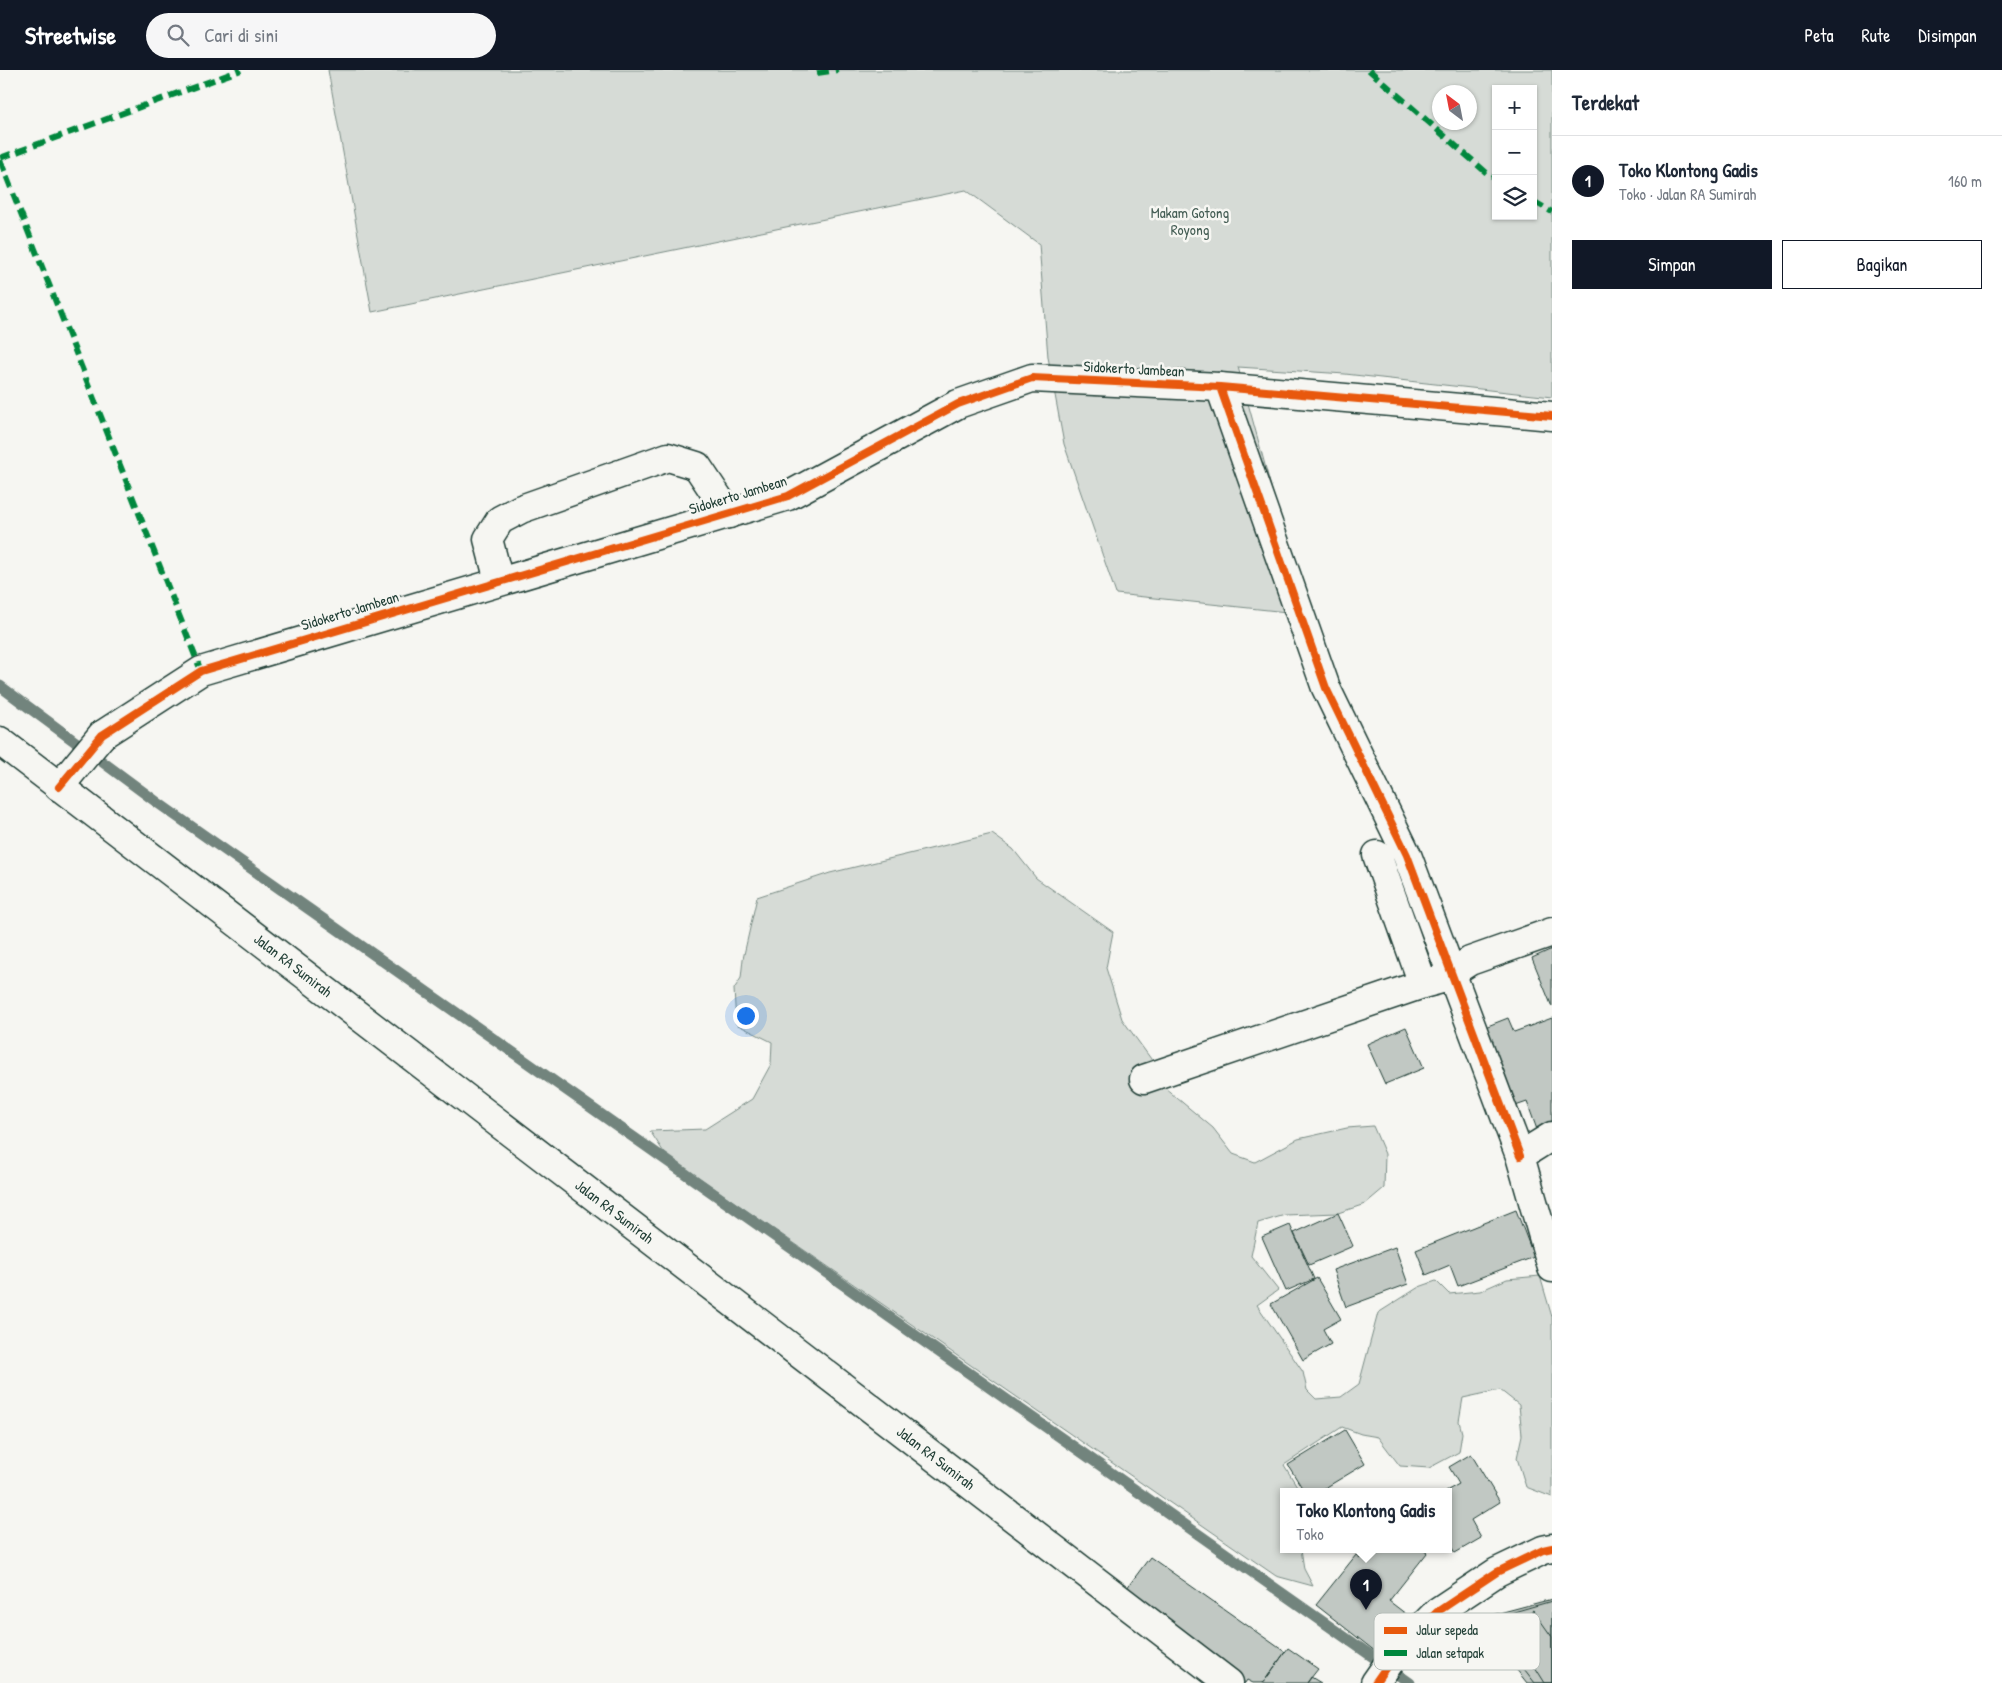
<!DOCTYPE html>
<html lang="id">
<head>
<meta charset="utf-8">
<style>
  :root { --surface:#fff; --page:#f6f6f7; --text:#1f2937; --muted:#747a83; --line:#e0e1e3; --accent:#111827 }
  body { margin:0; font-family:"Patrick Hand",sans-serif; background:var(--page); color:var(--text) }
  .controls { position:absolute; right:15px; top:15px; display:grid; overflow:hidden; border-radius:0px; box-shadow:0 1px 4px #0004 }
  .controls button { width:45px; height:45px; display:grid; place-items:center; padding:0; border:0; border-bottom:1px solid var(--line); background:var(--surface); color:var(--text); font:25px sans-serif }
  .compass { position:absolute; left:1432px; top:15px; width:45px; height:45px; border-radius:50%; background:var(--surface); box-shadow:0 1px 4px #0004; rotate:328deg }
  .you { position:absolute; left:745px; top:945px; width:18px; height:18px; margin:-12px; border:4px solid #fff; border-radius:50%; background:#1a73e8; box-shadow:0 0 0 8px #1a73e833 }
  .badge { display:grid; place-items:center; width:32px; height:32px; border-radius:50%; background:var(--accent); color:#fff; font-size:16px; font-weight:700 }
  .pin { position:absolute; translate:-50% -41px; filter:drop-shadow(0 1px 2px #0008) }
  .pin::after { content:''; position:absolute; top:26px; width:18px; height:15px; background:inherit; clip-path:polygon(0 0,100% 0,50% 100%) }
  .popup { position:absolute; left:1280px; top:1418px; width:172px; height:65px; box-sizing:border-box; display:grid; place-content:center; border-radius:0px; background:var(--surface); filter:drop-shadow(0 1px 4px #0005); font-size:16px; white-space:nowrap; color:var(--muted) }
  .popup b { font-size:19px; color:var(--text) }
  .popup::after { content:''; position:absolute; left:50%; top:100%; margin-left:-10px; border:10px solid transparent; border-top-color:var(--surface) }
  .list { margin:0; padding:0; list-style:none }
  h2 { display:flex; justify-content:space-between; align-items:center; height:65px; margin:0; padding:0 20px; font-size:21px }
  h2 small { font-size:16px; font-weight:400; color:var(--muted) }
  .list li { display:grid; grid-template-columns:32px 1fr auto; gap:15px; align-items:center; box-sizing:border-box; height:90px; padding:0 20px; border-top:1px solid var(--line) }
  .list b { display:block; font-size:19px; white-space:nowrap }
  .list p { margin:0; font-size:16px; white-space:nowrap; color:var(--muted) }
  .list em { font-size:16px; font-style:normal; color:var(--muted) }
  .actions { display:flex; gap:10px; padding:15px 20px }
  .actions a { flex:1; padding:11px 0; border:1px solid var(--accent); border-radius:0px; text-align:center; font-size:18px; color:var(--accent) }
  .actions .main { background:var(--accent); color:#fff }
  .icon { flex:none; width:28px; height:28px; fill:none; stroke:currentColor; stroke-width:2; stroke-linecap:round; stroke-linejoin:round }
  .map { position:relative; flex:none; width:1552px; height:1613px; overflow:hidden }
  header { display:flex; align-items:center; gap:30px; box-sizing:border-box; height:70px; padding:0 25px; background:var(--accent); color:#fff }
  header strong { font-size:24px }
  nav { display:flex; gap:28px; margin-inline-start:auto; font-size:18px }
  .search { width:350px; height:45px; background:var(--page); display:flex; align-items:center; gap:12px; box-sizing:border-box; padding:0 18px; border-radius:28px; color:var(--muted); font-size:19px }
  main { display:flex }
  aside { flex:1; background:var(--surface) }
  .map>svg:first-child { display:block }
</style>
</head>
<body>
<header>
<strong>Streetwise</strong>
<div class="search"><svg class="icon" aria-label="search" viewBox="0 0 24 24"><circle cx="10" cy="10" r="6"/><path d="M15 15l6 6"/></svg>Cari di sini</div>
<nav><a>Peta</a><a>Rute</a><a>Disimpan</a></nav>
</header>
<main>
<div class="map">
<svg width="1552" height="1613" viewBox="0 0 1552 1613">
  <rect width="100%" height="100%" fill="#f6f6f2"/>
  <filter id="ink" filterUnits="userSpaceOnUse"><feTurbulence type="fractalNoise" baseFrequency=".02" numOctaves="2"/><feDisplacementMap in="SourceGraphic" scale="10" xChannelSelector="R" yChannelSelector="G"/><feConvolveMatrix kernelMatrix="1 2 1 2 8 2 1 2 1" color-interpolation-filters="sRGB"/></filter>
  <g filter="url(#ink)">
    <path fill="#d6dbd6" stroke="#7a8c85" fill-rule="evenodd" d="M328,0H1552V327L1345,304L1238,297L1306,544L1116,524L1064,374L1048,287L1039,174L966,120L372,242ZM1496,19H1533V146H1496ZM1440,22H1470V52H1440Z
      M992,764L1013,779L1036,808L1113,862L1106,898L1122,949L1151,989L1165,1018L1213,1058L1233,1084L1255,1092L1298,1069L1347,1058L1373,1056L1385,1084L1384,1118L1365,1134L1338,1143L1285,1145L1258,1153L1251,1186L1278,1220L1257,1235L1303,1302L1307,1320L1316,1329L1341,1327L1359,1314L1378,1243L1419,1217L1436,1211L1449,1224L1480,1221L1507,1209L1540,1206L1552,1247V1427L1526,1417L1517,1388L1522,1365L1519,1335L1500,1320L1463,1328L1459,1351L1462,1363L1459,1382L1429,1398L1400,1396L1378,1367L1361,1364L1342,1357L1284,1395L1300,1421H1284V1479H1301L1304,1499L1313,1516L1276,1506L665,1084L650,1061L705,1059L752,1029L771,994L772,972L736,954L734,919L741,908L743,889L757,827L830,803Z"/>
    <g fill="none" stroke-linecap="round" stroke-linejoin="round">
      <path stroke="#72847d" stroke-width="11" d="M0,616L158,733L1410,1613"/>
    </g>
    <path fill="#c1c8c3" stroke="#1f3d34" d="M1552,879V937L1532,888Z
      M1508,948L1514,962L1552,948V1060L1539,1065L1527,1032L1504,1040L1475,961Z
      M1406,957L1424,998L1385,1014L1367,974Z
      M1516,1140L1534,1187L1458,1216L1450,1195L1426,1205L1416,1180Z
      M1338,1143L1353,1176L1309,1195L1294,1163Z
      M1290,1155L1314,1209L1286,1221L1262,1167Z
      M1395,1177L1408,1214L1346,1237L1333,1200Z
      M1317,1208L1341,1249L1323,1259L1331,1274L1303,1290L1271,1234Z
      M1345,1360L1365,1394L1320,1421H1304L1288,1395Z
      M1471,1384L1500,1432L1471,1450L1481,1468L1455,1483L1448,1471V1421H1446L1459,1414L1449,1397Z
      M1367,1479H1422L1427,1483L1389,1531L1415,1551L1385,1589L1316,1535L1356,1485L1360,1488Z
      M1150,1487L1285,1582L1263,1613H1253L1247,1610L1245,1613H1238L1124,1522Z
      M1552,1529V1613H1527L1477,1549Z
      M1552,1531V1613H1535L1486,1550Z
      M1533,1540L1552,1567V1613H1545L1509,1555Z
      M1288,1578L1318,1599L1307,1613H1263Z
      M1311,1607L1321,1613H1307Z"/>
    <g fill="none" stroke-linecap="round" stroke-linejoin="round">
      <defs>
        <path id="street" d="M1220,317L1326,618L1407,785L1520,1086
          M499,511L488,469L500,450L521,439L668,387L697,396L729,444
          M59,717L102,665
          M1377,785L1423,914L1453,906L1459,898L1470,891L1552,862
          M1144,1009L1423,914
          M1552,1066L1520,1086L1552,1198
          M1375,1613L1396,1583L1437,1542L1497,1502L1543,1480L1552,1478"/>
        <g id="secondary">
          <path d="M102,665L201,601L788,426L958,334L1032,308L1220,317L1552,346"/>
          <path id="s1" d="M0,671L1229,1613"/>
        </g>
      </defs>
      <use href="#street" stroke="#1f3d34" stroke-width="31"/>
      <use href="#secondary" stroke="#1f3d34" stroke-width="31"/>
      <use href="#street" stroke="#f6f6f2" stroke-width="28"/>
      <use href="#secondary" stroke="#f6f6f2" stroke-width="28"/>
      <path stroke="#00873e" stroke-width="6" stroke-dasharray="12 6" stroke-linecap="butt" d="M1369,0L1488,104L1496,108
        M817,3L838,0
        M0,88L241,0
        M0,90L201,601
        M1533,131L1552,142"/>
      <defs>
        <path id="cycleway" d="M1220,317L1326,618L1407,785L1520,1086
          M59,717L102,665L201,601L788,426L958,334L1032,308L1220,317L1552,346
          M1375,1613L1396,1583L1437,1542L1497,1502L1543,1480L1552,1478"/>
      </defs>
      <use href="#cycleway" stroke="#f6f6f2" stroke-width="11"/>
      <use href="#cycleway" stroke="#e8590c" stroke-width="8"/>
    </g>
  </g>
  <g text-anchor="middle" stroke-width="5" stroke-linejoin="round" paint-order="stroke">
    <g font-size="15" fill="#445d54" stroke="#f6f6f2">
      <text x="1190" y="148">Makam Gotong<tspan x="1190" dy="17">Royong</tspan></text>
    </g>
    <g font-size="15" fill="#1f3d34" stroke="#f6f6f2">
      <text transform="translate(1134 299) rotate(3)" y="5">Sidokerto Jambean</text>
      <text transform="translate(738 425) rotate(-17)" y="5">Sidokerto Jambean</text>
      <text transform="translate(350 541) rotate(-17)" y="5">Sidokerto Jambean</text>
      <text dy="5" stroke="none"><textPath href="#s1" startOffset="369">Jalan RA Sumirah</textPath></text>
      <text dy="5" stroke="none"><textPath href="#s1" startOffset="774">Jalan RA Sumirah</textPath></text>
      <text dy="5" stroke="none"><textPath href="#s1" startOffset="1179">Jalan RA Sumirah</textPath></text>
    </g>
  </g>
  <rect x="1374" y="1543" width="166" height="57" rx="8" fill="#f6f6f2" stroke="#b6beb9" stroke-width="1"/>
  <rect x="1384" y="1557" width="23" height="7" fill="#e8590c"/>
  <rect x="1384" y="1580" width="23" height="6" fill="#00873e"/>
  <g font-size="14" fill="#1f3d34">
    <text x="1416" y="1565">Jalur sepeda</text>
    <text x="1416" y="1588">Jalan setapak</text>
  </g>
</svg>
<div class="controls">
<button>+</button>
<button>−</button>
<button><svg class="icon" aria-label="layers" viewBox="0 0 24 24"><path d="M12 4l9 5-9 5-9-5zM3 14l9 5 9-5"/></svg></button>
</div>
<svg class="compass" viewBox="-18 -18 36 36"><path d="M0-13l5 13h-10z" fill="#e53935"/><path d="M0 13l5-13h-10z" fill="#747a83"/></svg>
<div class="you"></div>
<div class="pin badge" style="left:1366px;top:1540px">1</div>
<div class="popup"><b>Toko Klontong Gadis</b>Toko</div>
</div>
<aside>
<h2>Terdekat<small></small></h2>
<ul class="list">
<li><span class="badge">1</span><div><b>Toko Klontong Gadis</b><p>Toko · Jalan RA Sumirah</p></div><em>160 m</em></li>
</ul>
<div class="actions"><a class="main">Simpan</a><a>Bagikan</a></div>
</aside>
</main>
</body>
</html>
